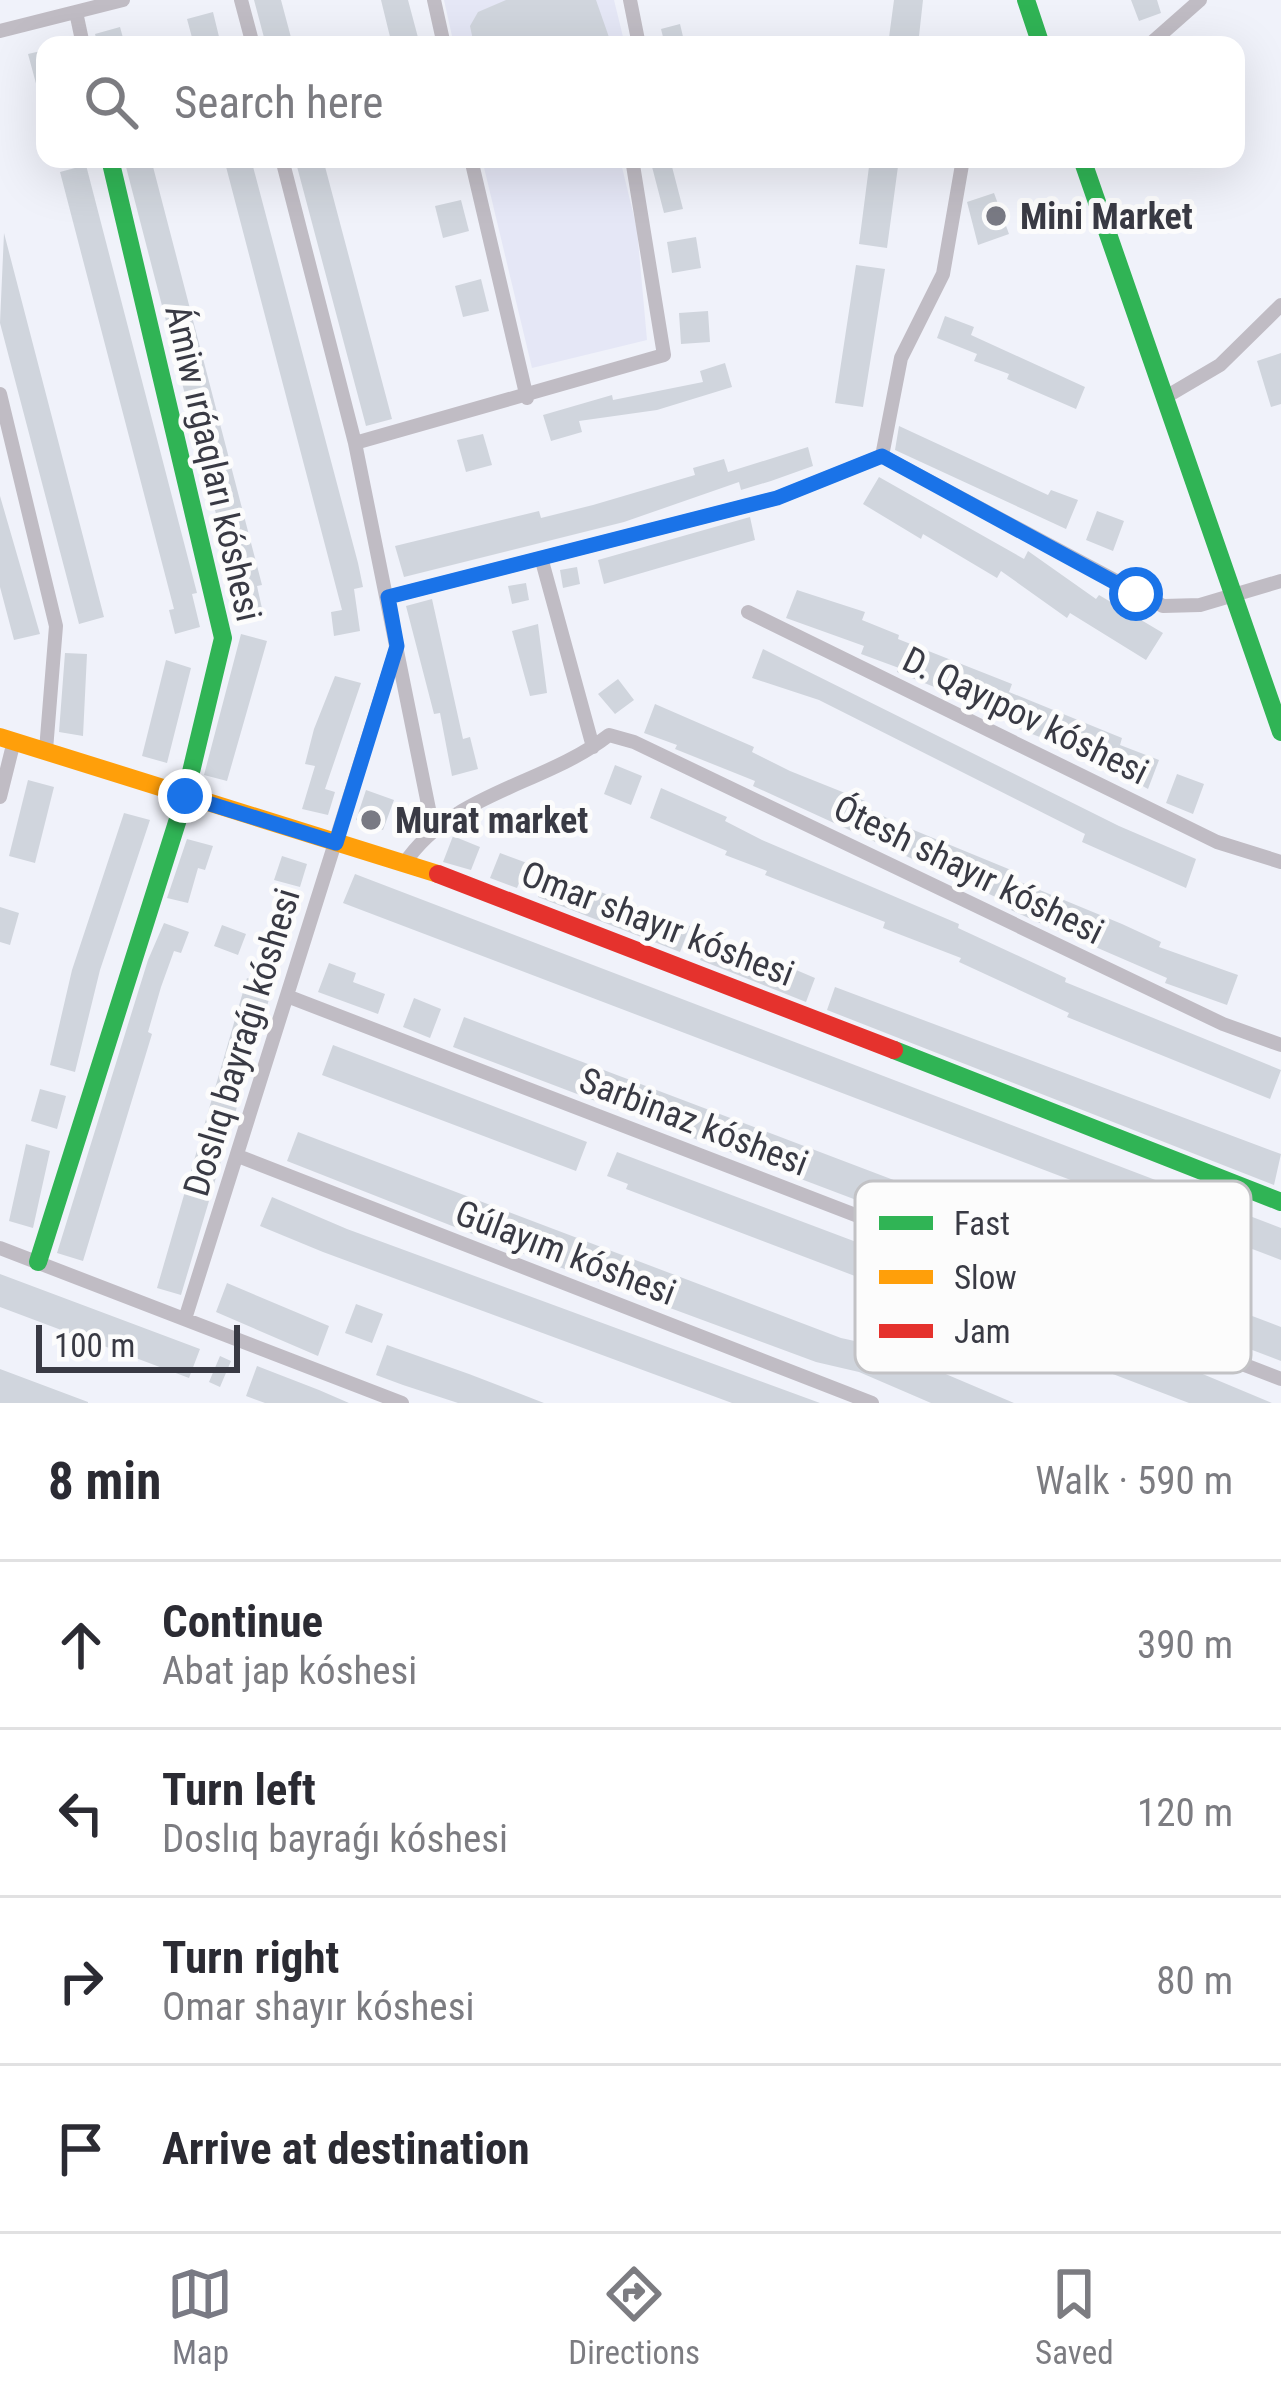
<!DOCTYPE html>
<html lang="en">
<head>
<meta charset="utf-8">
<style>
  :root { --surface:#fff; --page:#f7f7f7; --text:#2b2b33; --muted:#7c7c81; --line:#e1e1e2; --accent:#797a84 }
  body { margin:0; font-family:"Roboto Condensed",sans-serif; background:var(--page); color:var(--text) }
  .scale { position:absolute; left:36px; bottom:30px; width:204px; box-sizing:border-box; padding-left:12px; border:6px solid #393a44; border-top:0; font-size:33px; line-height:42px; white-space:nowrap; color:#393a44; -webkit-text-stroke:9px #fcfcfc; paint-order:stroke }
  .stop { position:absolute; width:36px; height:36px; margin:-27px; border:9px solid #1a73e8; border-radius:50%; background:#fff }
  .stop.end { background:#1a73e8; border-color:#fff; box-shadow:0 3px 12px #0008 }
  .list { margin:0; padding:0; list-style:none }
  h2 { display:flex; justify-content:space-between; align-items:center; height:156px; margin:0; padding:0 48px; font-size:51px }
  h2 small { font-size:39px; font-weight:400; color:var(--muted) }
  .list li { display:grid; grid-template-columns:78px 1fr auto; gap:36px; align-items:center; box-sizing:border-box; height:168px; padding:0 48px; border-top:3px solid var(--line) }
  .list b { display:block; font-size:45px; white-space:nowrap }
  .list p { margin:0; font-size:39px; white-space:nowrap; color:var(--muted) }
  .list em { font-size:39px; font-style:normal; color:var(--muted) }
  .icon { flex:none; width:66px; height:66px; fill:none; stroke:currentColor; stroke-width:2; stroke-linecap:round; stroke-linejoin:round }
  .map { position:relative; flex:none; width:1281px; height:1403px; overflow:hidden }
  .search { position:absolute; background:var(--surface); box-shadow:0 12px 48px #0002; left:36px; right:36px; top:36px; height:132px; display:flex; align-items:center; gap:30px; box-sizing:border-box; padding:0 42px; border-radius:24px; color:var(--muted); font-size:45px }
  .sheet { height:828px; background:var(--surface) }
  nav { display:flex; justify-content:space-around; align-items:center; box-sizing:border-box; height:168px; border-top:3px solid var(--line); background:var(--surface); font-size:33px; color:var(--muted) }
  nav a { display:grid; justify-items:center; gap:6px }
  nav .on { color:var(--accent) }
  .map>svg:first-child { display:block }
</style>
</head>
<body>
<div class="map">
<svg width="1281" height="1403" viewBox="0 0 1281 1403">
  <rect width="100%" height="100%" fill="#f0f2fa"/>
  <path fill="#e5e7f6" d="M444,0H614L625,45H454Z
    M482,159H620L637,229L647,340L532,368Z"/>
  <path fill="#d0d5dd" d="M254,0H281L293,45H266Z
    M381,0H408L420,45H392Z
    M506,0H596L611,43L474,45L470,26L478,12Z
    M894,0H923L918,45H888Z
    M1131,0H1157L1161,13L1139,21Z
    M213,12L221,45H194L187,19Z
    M680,24L685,45H665L661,29Z
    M120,27L125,45H98L95,34Z
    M45,50V102H41L28,54Z
    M142,159H151L262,585L257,586L263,613L238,620L232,596L237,595L125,163Z
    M224,159H251L358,563L363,587L354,589L360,631L334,636L331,612L342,610Z
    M295,159H323L392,419L366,426Z
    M650,159H670L683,209L664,213Z
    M870,159H899L887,248L859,244Z
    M86,165L197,593L192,594L200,627L175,634L169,610L174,609L60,172Z
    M994,193L1009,234L978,245L967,202Z
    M461,200L469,231L443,238L435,206Z
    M4,233L104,617L79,624L0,323Z
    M696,237L701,268L672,273L667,242Z
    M856,265L885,269L863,407L835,403Z
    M481,279L489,311L463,317L455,286Z
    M708,311L710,342L681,344L679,313Z
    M945,316L974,327L971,335L1085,387L1076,409L1007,379L1009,374L974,361L977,354L937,338Z
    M1281,353V404L1271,407L1257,361Z
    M725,363L732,387L657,410L579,421L582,432L551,441L543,415L612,395L613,400L703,382L700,371Z
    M899,426L1048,495L1051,490L1078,500L1066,529L895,450Z
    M483,434L492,465L466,472L457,440Z
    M808,447L813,466L771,481L741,490L739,482L624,522L404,577L395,546L539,511L541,518L593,505L695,475L693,468L724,459L728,472Z
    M879,477L1024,559L1028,551L1096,599L1099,595L1163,633L1146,660L1070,613L1067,618L1001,571L997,578L923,534L921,539L863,504Z
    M0,496L40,634L14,640L0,587Z
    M1097,511L1124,521L1113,551L1086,540Z
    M750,517L755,540L604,584L598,560Z
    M577,567L580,584L563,588L560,570Z
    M526,583L529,600L512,604L508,586Z
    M797,590L865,612L862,620L899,635L898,639L1012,684L1009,692L1122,738L1120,745L1159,760L1148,789L1085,754L1011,726L1014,719L897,672L899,668L861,654L864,646L786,618Z
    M432,599L463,739L470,737L478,769L452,776L440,713L434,714L406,606Z
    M538,624L547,693L530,696L512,631Z
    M241,634L267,641L227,781L204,775Z
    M763,649L1119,826L1196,859L1186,888L1082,842L1085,834L819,700L752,678Z
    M65,653L87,654L83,736L59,732Z
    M166,660L191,668L167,763L142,756Z
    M335,676L361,683L325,789L335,792L328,815L302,809L315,766L305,764L314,729Z
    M618,679L634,700L615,714L598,694Z
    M655,704L754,747L752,752L790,771L865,801L863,806L899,824L1011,870L1008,877L1122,924L1161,942L1159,947L1238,975L1227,1005L1165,983L1167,978L1033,920L1011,910L1013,905L753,786L755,781L675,749L677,745L644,733Z
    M615,765L642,776L631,805L604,794Z
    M1177,774L1204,784L1193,814L1166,803Z
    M28,780L54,787L35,863L9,856Z
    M661,788L727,817L725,821L762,840L959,924L958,928L1066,978L1065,982L1281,1070L1270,1099L1067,1017L1069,1013L959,962L961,958L883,928L885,922L765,875L767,871L725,855L727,851L650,818Z
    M366,790L394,800L383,830L356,820Z
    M124,813L150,820L100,970L75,1072L50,1065L72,970Z
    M453,836L480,847L471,870L443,862Z
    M187,839L213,846L205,870L198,868L188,903L167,898Z
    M500,853L527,863L517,888L490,878Z
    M282,856L307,864L300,887L274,880Z
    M548,872L690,926L680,952L538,897Z
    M355,874L1281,1228V1260L343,903Z
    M0,907L19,913L10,945L0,942Z
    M164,923L189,932L181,953L174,951L161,987L148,1032L152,1034L83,1261L57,1253L148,960Z
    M222,925L246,934L238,955L214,946Z
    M709,933L815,978L806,1002L700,960Z
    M329,963L356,973L353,982L385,994L378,1014L318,992Z
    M247,978L273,986L181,1295L157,1288Z
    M835,987L1281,1154L1274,1185L827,1010Z
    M414,998L441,1009L430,1038L403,1027Z
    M464,1017L1281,1327V1361L453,1047Z
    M333,1045L587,1142L576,1171L322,1075Z
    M40,1089L66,1096L57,1129L31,1121Z
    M298,1132L841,1338L882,1347L1014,1403H931L859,1372L816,1362L516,1251L287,1161Z
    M26,1144L50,1151L33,1228L9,1221Z
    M617,1152L1162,1357L1272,1403H1189L626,1189L628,1184L607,1176Z
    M272,1197L347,1229L820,1403H732L323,1252L260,1226Z
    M0,1274L200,1349L189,1378L0,1307Z
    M227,1283L329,1326L318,1356L216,1312Z
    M356,1304L383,1314L372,1343L345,1333Z
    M387,1345L469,1374L544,1403H458L403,1385L376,1375Z
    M220,1356L231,1361L220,1387L209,1382Z
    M257,1366L319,1390L349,1403H265L246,1396Z
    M0,1369L88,1402V1403H0Z"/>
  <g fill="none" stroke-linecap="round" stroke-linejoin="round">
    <path stroke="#c0bcc4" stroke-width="14" d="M241,0L253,45
      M434,0L444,45
      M630,0L639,45
      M76,12L83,45
      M0,31L123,0
      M1149,45L1200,0
      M282,159L355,443L433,829
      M471,159L527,398
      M0,394L56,626L46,750
      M1164,398L1220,365L1281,305
      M355,443L664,355L632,159
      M882,456L1163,606L1200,605L1281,581
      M882,456L901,358L943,274L963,159
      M542,561L593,747
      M388,597L777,498L882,456
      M748,612L1217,842L1281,862
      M0,797L14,741
      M404,864C452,792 545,785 609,735L634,742L1223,1024L1281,1045
      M287,996L1281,1379
      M238,1156L872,1403
      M0,1248L402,1403
      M185,1319L397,646"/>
    <path stroke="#30b455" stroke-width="18" d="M1026,0L1041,45
      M1082,159L1281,732
      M894,1050L1281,1202
      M38,1262L185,797L223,638L110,159"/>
    <path stroke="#ff9f0a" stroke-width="18" d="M0,737L438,874"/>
    <path stroke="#e5322d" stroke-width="18" d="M438,874L894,1050"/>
  </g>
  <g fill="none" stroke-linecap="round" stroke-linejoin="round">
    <path stroke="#1a73e8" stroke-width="15" d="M185,796L336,843L397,646L388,597L777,498L882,456L1136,594"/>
  </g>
  <g fill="#797a84" stroke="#fcfcfc" stroke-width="4.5">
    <circle cx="996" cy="216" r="12"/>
    <circle cx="371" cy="820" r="12"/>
  </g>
  <g text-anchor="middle" stroke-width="10" stroke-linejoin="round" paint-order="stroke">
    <g font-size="36" font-weight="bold" fill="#393a44" stroke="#fcfcfc" text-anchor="start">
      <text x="1020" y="229">Mini Market</text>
      <text x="395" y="833">Murat market</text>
    </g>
    <g font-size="36" fill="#393a44" stroke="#fcfcfc">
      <text transform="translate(214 463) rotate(77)" y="13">Ámiw ırǵaqları kóshesi</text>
      <text transform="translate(1026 715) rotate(26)" y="13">D. Qayıpov kóshesi</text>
      <text transform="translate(969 869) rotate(26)" y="13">Ótesh shayır kóshesi</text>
      <text transform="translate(658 923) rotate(21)" y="13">Omar shayır kóshesi</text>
      <text transform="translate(241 1042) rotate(-73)" y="13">Doslıq bayraǵı kóshesi</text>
      <text transform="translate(694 1121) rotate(21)" y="13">Sarbinaz kóshesi</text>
      <text transform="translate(566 1252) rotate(21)" y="13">Gúlayım kóshesi</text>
    </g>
  </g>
  <rect x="855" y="1181" width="396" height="192" rx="18" fill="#fcfcfc" stroke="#c2c2c5" stroke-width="3"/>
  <rect x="879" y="1216" width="54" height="14" fill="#30b455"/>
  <rect x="879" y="1270" width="54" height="14" fill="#ff9f0a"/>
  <rect x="879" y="1324" width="54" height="14" fill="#e5322d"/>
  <g font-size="33" fill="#393a44">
    <text x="954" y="1235">Fast</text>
    <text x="954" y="1289">Slow</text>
    <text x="954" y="1343">Jam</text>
  </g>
</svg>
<div class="scale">100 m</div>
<div class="stop" style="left:1136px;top:594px"></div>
<div class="stop end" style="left:185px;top:796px"></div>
<div class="search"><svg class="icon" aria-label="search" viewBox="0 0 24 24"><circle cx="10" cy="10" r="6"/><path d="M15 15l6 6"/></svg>Search here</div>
</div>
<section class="sheet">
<h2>8 min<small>Walk · 590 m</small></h2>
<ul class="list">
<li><svg class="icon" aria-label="ahead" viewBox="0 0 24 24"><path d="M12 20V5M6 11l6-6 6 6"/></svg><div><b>Continue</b><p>Abat jap kóshesi</p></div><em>390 m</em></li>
<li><svg class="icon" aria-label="left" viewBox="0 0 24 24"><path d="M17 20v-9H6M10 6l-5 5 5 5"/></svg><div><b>Turn left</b><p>Doslıq bayraǵı kóshesi</p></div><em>120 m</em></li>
<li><svg class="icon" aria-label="right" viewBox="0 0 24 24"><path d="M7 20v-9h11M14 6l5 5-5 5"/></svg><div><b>Turn right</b><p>Omar shayır kóshesi</p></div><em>80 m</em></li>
<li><svg class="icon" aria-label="arrive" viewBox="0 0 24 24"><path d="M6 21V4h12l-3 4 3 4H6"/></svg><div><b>Arrive at destination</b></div></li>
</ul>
</section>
<nav>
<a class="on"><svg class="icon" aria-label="map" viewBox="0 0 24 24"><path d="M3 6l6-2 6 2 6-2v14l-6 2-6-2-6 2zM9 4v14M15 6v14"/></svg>Map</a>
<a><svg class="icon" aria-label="directions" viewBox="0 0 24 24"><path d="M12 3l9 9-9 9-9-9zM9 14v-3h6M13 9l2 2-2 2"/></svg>Directions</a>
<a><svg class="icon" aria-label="saved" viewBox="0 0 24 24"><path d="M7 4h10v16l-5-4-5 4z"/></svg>Saved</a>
</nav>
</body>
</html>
